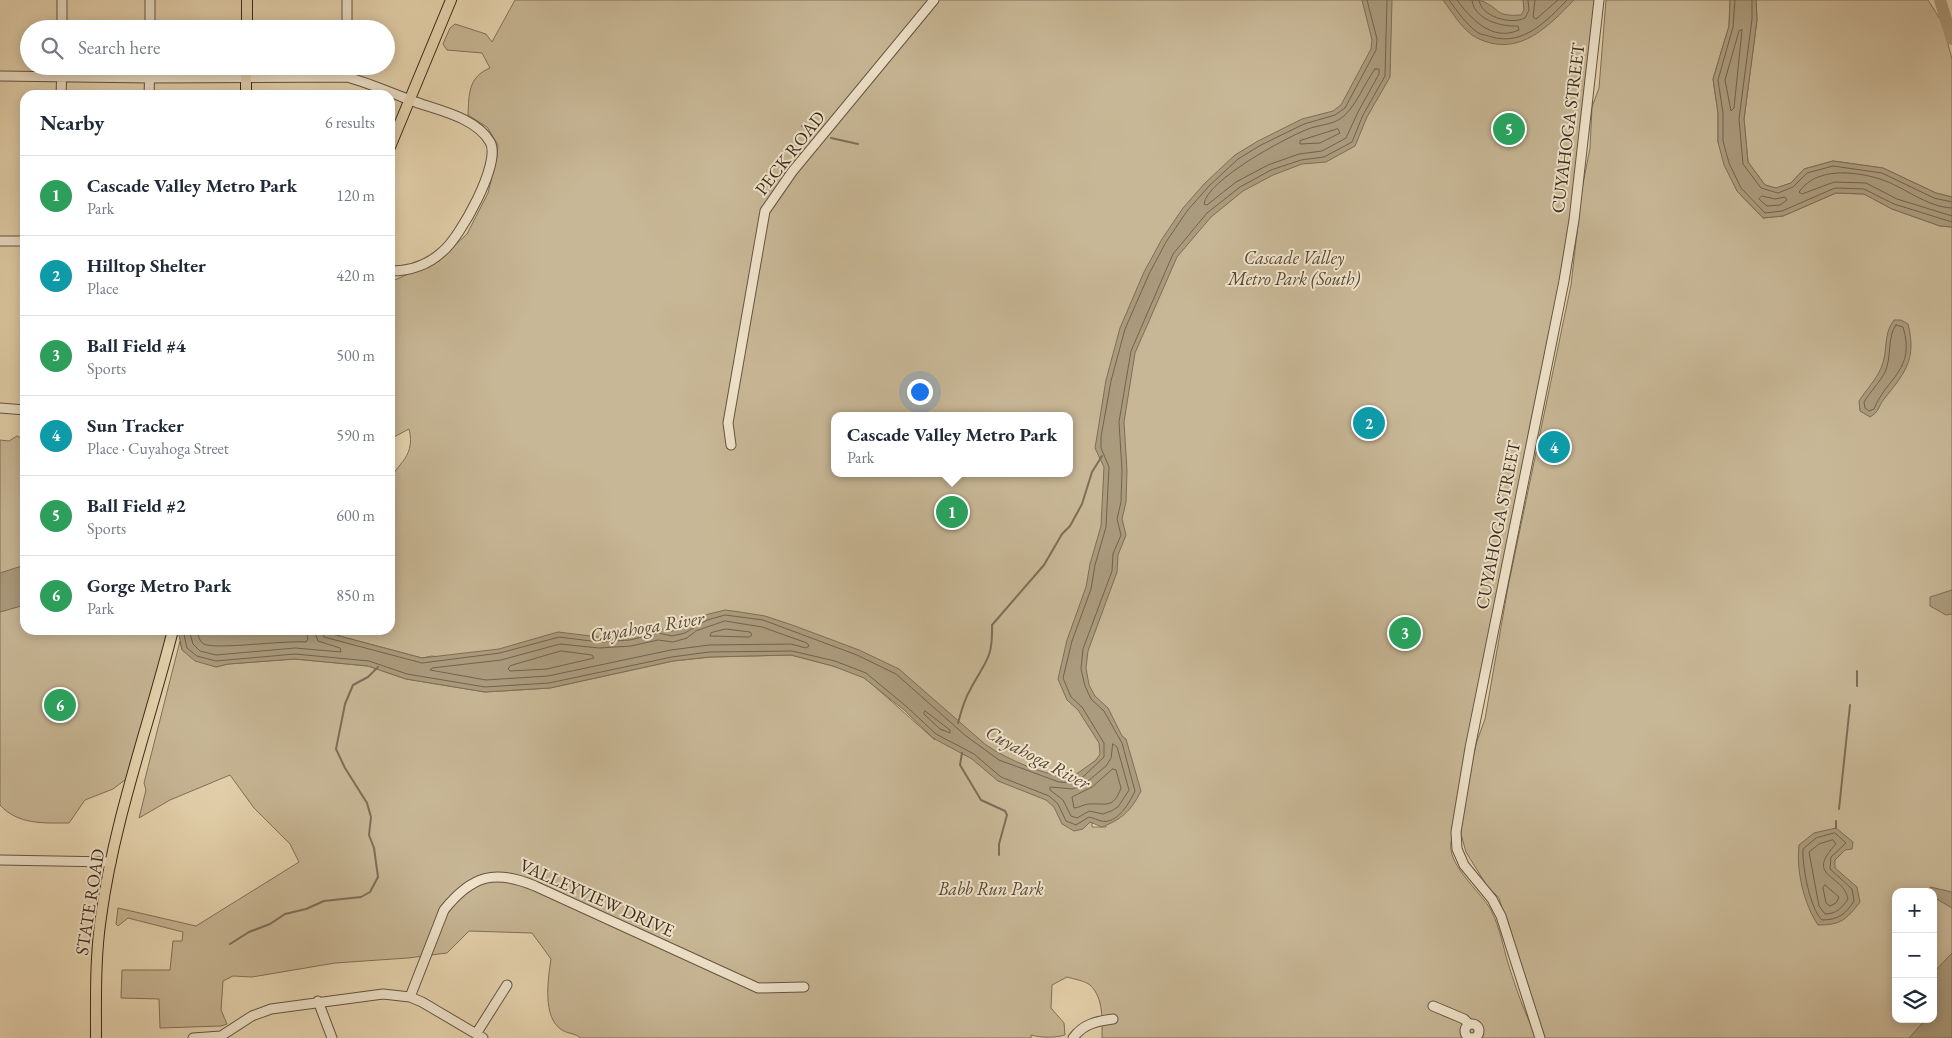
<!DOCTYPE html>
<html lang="en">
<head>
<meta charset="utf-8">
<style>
  :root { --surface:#fff; --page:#f6f6f7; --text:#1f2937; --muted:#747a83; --line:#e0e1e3; --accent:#b45309 }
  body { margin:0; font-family:"EB Garamond",serif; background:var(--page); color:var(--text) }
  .controls { position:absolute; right:15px; bottom:15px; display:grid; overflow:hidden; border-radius:10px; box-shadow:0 2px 12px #0003 }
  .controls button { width:45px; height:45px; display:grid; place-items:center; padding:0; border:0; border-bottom:1px solid var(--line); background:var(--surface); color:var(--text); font:25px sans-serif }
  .you { position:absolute; left:919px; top:391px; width:18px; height:18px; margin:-12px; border:4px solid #fff; border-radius:50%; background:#1a73e8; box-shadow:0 0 0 8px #1a73e833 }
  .badge { display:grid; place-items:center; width:32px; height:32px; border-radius:50%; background:var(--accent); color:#fff; font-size:16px; font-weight:700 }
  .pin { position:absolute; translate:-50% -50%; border:2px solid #fff; box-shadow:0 1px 5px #0006 }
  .popup { position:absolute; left:831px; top:412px; width:242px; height:65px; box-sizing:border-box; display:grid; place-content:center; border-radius:10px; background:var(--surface); filter:drop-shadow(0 1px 4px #0005); font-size:16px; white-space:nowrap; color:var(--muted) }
  .popup b { font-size:19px; color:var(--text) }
  .popup::after { content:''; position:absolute; left:50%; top:100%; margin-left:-10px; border:10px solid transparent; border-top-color:var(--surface) }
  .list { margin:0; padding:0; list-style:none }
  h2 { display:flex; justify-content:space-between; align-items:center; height:65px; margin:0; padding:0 20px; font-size:21px }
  h2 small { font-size:16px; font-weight:400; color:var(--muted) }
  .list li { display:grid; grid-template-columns:32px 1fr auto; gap:15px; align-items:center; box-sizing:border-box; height:80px; padding:0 20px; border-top:1px solid var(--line) }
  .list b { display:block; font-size:19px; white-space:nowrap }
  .list p { margin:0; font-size:16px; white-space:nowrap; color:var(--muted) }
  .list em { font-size:16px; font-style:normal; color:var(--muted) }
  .icon { flex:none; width:28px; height:28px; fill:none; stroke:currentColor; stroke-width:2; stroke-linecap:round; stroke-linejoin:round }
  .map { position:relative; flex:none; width:1952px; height:1038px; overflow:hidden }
  .search { position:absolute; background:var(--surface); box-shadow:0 2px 12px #0003; left:20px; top:20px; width:375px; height:55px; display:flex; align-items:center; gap:12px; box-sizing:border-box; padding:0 18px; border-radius:28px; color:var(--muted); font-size:19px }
  .panel { position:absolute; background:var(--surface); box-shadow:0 2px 12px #0003; left:20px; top:90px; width:375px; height:545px; border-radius:15px }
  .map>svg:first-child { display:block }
</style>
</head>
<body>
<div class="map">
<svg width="1952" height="1038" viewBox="0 0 1952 1038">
  <rect width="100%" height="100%" fill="#e6d4af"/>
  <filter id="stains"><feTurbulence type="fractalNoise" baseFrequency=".004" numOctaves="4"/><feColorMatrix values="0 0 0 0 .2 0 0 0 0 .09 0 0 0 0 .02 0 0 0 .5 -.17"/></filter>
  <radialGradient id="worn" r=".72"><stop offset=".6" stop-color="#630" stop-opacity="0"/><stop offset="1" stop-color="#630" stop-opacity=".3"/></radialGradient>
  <path fill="#c8b796" stroke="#807158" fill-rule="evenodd" d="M515,0H1599L1574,220L1456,832C1435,857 1482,891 1492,912C1500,929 1503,946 1508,963C1516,989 1525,1014 1537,1038H1102C1102,1021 1104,998 1090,985C1085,981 1074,979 1067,977L1052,985L1051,1008L1064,1023L1065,1035C1054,1038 1043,1038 1031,1035V1038H580C576,1033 568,1034 562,1030C542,1018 548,979 551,959L532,933L469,931L447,953L408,958L335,963L252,977L233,976L223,981L221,1010L227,1024L221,1026L160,1028L159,999L121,998L122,970H170L173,941H182L183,932L128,918L118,926L116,924L118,908L196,926L299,862L290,844L254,808L230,775L170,800L139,818L146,790L144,783L180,641L182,650L216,667L228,664L295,659L368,666L406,679L485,692L550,688L673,661L710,657L791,655L833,666L864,677L935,740L928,701L727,617L540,670L432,656L422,658L317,630H390C390,582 386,532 390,484C391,466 417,460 409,429L390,439V282L438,261L467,234L488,193L497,157L498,145L487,127L468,115C469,94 468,77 490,68L482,53L447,50L443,44L450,28L455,24L486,34L492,42ZM834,416H1070V473H834ZM1095,762L1106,827H1092L1093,806L1070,786Z
    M1606,0H1730L1729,26L1713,79L1718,113V142L1737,191L1763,218L1783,216L1836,193L1864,194L1892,209L1940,226L1952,227V1038H1540L1499,898L1487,886L1466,852L1461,834L1464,796L1477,741L1485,719L1508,587L1571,285L1582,189L1590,148L1592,107L1599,88ZM1896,892H1933V1019H1896Z
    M1756,0H1928L1942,22L1952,59V197L1936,193L1883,168L1833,161L1804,169L1791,183L1776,188L1765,185L1748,162L1744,119L1757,20Z
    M17,436L25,440V630H173L134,773L113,789L85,800L69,823C44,823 18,825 0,805V440L9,441Z"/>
  <path fill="#ab9b7d" stroke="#7d6e56" d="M1362,0H1392L1390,77L1367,117L1355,146L1326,162L1302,164L1273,175L1243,191L1211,217L1177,257L1135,353L1124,422L1127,470L1126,502L1122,519L1126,535L1118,555L1117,572L1088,651L1086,668L1089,685L1095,696L1108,708L1122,736L1126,739L1141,791C1131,811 1122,819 1102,827L1090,822L1083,829L1074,831L1062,824L1054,807L1046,800L998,781L972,759L933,738L904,710L864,678L833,666L791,655L710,657L673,661L550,688L485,692L406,679L368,666L295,659L228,664L216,667L195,661L182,650L178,630H317L422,658L499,649L558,632L599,637L630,635L658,628L671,631L683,628L689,622L705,615L725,610L740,612L765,616L795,626L859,650L899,669L986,745C1010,761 1042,774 1071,778L1096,760L1100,754L1099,743L1078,710L1067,700L1058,679L1067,640L1086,587L1090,564L1101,526L1104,467L1095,448L1097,436L1106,380L1120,328L1144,272L1162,239L1183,208L1205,183L1235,155L1258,141L1302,119L1333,111L1341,105L1371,49L1372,40Z
    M1443,0C1452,0 1475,0 1482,1C1501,9 1495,17 1521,15L1524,10L1523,0H1574C1547,28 1518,58 1477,38C1463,31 1452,12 1443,0Z
    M1730,0H1756L1757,20L1744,119L1748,162L1765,185L1776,188L1791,183L1804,169L1833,161L1883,168L1936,193L1952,197V227L1940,226L1892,209L1864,194L1836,193L1783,216L1763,218L1737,191L1724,165L1718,142V113L1713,79L1729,26Z
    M1894,320H1901L1908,324C1917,359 1905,373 1884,399C1878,407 1879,412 1870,417L1860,411L1859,401C1866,390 1876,380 1881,368C1889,350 1882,336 1894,320Z
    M25,565V605L0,612V573Z
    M1952,590V614L1946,615L1930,606V597Z
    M1836,828L1853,842L1852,849L1845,850L1835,860V868L1857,887L1860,902C1846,920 1841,925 1818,925C1804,904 1796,871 1799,845L1814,833Z
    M1930,887L1952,892V908L1933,897Z
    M1952,953V1038H1909L1926,1019H1933V973Z"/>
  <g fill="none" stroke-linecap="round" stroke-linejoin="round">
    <path stroke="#72634c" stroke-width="1" d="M1449,0C1457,11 1466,24 1477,32C1481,35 1487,35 1492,37C1523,46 1547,21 1567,0
      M1457,0C1471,19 1492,42 1519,30L1518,26C1502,27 1474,20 1472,0
      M1479,0C1481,17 1511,25 1525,18L1529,10L1528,0
      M1535,0L1533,17L1536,19L1558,0
      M1735,0L1733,27L1718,80L1723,113V141L1729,163L1741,188L1765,213L1782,211L1835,188L1864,189L1894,204L1952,222
      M1752,0V19L1739,119L1743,164L1761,188L1778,193L1793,187L1807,173L1833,166L1882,173L1934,198L1952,202
      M1742,30L1734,108L1731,111L1725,80L1739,31Z
      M1375,69H1379V74L1358,112L1346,138L1322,151L1299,154L1268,165L1236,182L1207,205L1204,204C1207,180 1285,138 1308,129C1318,125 1331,125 1340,119C1355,109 1364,84 1375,69Z
      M1338,129L1340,133L1320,143L1300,144V141Z
      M1762,196L1775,199L1785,197L1787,200L1780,205L1767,206L1759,199Z
      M1952,208C1926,207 1905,187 1880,179C1854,171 1816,167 1799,192L1802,194L1834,182L1866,183L1897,199L1952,216
      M1896,325L1903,327C1916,370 1887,377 1874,409L1869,411L1865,408L1864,402C1870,392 1880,382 1885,372C1892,357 1887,337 1896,325Z
      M725,621L762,627L807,643L809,646L806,648L791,644L709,645L671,650L548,676L486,680L430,670L432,668L501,660L560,644L599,648L631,646L658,640L673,642L687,638L696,631Z
      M726,629L750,632L752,635L749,637L710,636L711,633Z
      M183,630L187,648L197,656L216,661L295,654L369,661L407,674L485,687L549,683L672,657L709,652L792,651L835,661L866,673L907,707L936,734L974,754L1001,777L1049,796L1058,804L1066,821L1076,825L1089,817C1094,818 1097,820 1101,821C1117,825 1130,802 1135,791L1122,743L1104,711L1091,699L1085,686L1081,669L1083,649L1112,571L1113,554L1121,535L1117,519L1121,502L1122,470L1119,422L1131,351L1173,254L1207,213L1240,187L1271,170L1301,160L1324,157L1352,142L1363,115L1385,76L1387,0
      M189,630L193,644L200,651L216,655L295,648L341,652L340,648L318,641L314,630
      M197,630C198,635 199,641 204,644C214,650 286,640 306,642L308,639L306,630
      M320,630L324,637L422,663L500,653L559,637L599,642L630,640L658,633L672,636L685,633L707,620L725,615L763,620L857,655L896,674L966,736L999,760L1059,782L1072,783L1084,776L1104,757V743L1082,707L1071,697L1063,678L1072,641L1091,589L1095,565L1106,527L1109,467L1101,448V437L1111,381L1125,329L1149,274L1166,242L1187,211L1209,186L1238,159L1261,145L1304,124L1335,115L1345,108L1376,50L1377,39L1367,0
      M561,651L592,655L594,658L547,669L510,671L508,669L510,666Z
      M925,711L950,730V733L940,729L924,714Z
      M1113,744L1117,747L1129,790L1118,807L1111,811L1103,814L1089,811L1077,818L1071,816L1063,800L1050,790V787L1073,789L1088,781L1106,766L1111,758Z
      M1113,769L1116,770L1121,788C1113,809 1107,803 1089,804C1084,804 1079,808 1074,808L1072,797L1092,787Z
      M1835,833L1846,843L1831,857L1830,869L1852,889L1854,901C1846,914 1838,920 1822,920C1810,909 1802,866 1803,849L1816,838Z
      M1833,840L1836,844C1804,878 1843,873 1848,899C1842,908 1836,914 1825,914L1819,906L1809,852L1819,844Z
      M1825,885L1839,897L1836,903L1830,906L1826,903L1823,888Z"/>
    <path stroke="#7d6e56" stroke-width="2" d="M802,126L816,131
      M831,138L858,144
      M1857,686V671
      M958,723C961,712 964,700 970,690C985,661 993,660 992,625L1044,565L1062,534L1070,526L1082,504L1092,472L1102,456
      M962,753L960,765L981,800L1005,811L1007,815L999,844V855
      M1839,809L1850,705
      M1836,828V821
      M230,944L249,932L270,924L285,914L306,909L324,901L361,897L370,892L378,877L374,848L369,835L371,817L367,803L345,768L336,749L345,704L353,685L368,677L378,667"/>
    <path stroke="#ab9b7d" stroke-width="12" d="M1940,0L1952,39"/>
    <defs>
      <path id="minor" d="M62,29V0
        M150,29V0
        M347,29V0
        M0,76L150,78L347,77C369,83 389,92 410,100C435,110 475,116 490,142C502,162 460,238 442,252C428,265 409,271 390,271
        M61,95L62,66
        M149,95L150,66
        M0,241H25
        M0,408L25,410
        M731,445L728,423L765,211L792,172L934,0
        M0,860L111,862
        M410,997L444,910C472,875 495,869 535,886L758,988L804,987
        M318,1001L332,1038
        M1433,1006L1464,1019L1469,1024
        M1465 1031a7 7 0 1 1 14 0a7 7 0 1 1-14 0Z
        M476,1034L507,985
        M193,1038L221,1036L252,1016L271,1009L383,994L410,997L422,1002L483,1038
        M1073,1038C1083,1024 1097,1021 1113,1019
        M1540,1038L1501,916L1492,899L1464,865L1457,849L1456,832L1470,748L1564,281L1574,220L1599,0"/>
      <path id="major" d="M247,29V0
        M246,95V66
        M390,147L451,0
        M96,1038C96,998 95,957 101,917C114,820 149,725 173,630"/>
    </defs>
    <use href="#minor" stroke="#645540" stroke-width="11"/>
    <use href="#major" stroke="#382b1b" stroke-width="12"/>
    <use href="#minor" stroke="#efe3cb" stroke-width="9"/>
    <use href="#major" stroke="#e6d4af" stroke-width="10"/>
  </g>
  <g text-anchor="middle" stroke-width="4" stroke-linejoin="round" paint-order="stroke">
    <g font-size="18" fill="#382b1b" stroke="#efe3cb">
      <text transform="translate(1568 128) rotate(-83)" y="6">CUYAHOGA STREET</text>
      <text transform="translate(790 153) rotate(-52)" y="6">PECK ROAD</text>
      <text transform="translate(1498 525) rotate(-79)" y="6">CUYAHOGA STREET</text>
      <text transform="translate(597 898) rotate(24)" y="6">VALLEYVIEW DRIVE</text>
      <text transform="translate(90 902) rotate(-81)" y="6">STATE ROAD</text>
    </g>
    <g font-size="18" font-style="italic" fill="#554734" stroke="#efe3cb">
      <text x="1294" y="264">Cascade Valley<tspan x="1294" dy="21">Metro Park (South)</tspan></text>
      <text x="991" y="895">Babb Run Park</text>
    </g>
    <g font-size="19" font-style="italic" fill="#554734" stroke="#efe3cb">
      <text transform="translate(647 626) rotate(-9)" y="7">Cuyahoga River</text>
      <text transform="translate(1038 757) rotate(28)" y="7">Cuyahoga River</text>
    </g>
  </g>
  <rect width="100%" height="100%" filter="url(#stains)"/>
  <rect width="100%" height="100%" fill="url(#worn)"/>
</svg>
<div class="controls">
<button>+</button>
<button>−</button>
<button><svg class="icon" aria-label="layers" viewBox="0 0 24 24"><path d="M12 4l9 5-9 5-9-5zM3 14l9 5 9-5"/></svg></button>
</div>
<div class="you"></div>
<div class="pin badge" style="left:952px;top:512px;background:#2e9e5b">1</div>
<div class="popup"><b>Cascade Valley Metro Park</b>Park</div>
<div class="pin badge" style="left:1369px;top:423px;background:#0f9aa8">2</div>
<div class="pin badge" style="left:1405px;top:633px;background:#2e9e5b">3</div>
<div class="pin badge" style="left:1554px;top:447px;background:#0f9aa8">4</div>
<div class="pin badge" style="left:1509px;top:129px;background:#2e9e5b">5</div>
<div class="pin badge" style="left:60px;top:705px;background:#2e9e5b">6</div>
<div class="search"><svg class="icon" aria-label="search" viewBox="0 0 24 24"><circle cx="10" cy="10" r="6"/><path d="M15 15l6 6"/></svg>Search here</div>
<section class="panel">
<h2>Nearby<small>6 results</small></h2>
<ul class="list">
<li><span class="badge" style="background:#2e9e5b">1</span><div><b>Cascade Valley Metro Park</b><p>Park</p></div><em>120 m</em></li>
<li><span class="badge" style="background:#0f9aa8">2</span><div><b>Hilltop Shelter</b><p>Place</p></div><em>420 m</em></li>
<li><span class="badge" style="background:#2e9e5b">3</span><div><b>Ball Field #4</b><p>Sports</p></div><em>500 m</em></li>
<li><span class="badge" style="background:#0f9aa8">4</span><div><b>Sun Tracker</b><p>Place · Cuyahoga Street</p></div><em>590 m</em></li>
<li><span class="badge" style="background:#2e9e5b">5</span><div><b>Ball Field #2</b><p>Sports</p></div><em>600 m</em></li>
<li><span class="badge" style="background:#2e9e5b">6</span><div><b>Gorge Metro Park</b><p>Park</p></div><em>850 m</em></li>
</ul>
</section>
</div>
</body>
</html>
